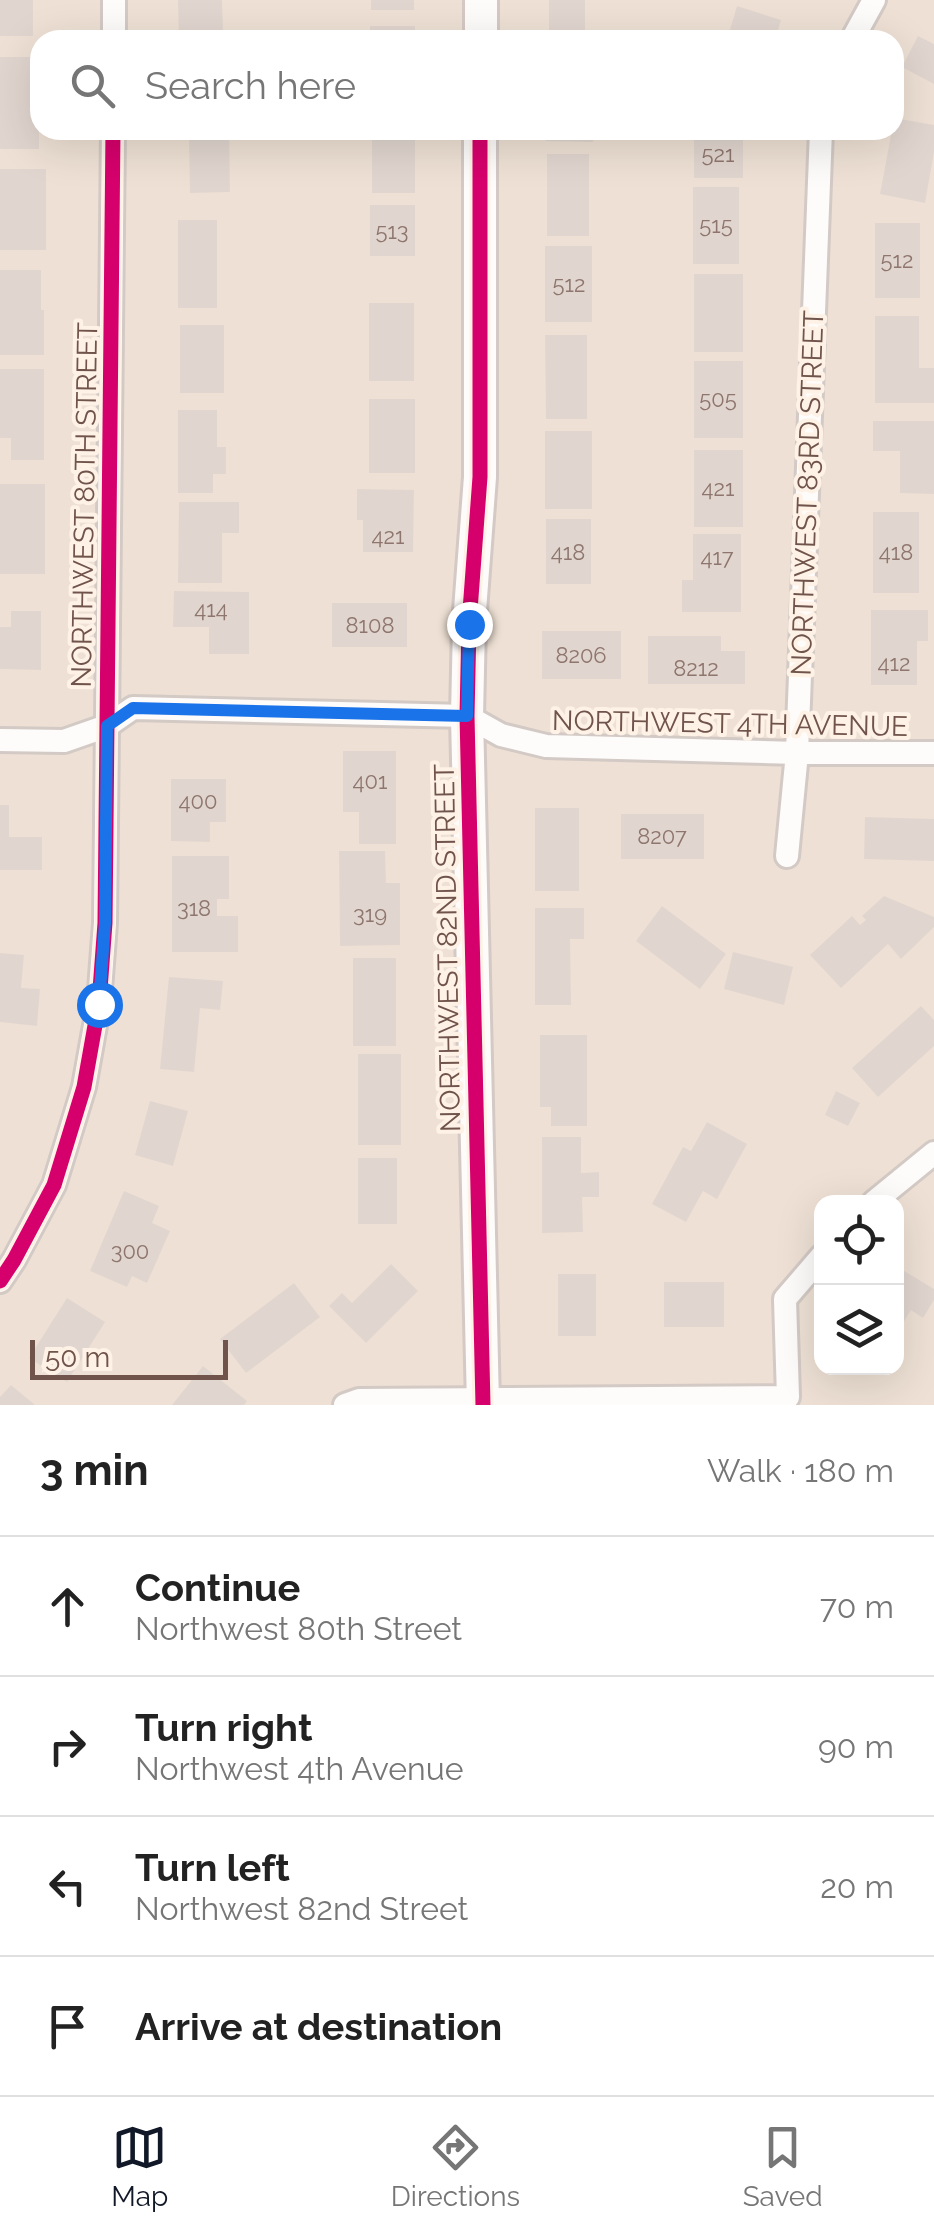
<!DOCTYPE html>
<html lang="en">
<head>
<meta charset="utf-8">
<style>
  :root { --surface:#fff; --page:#f6f6f6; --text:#222; --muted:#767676; --line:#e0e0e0; --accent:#111827 }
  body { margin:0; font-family:Raleway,sans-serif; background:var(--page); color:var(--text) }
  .controls { position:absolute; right:30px; bottom:30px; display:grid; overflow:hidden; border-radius:20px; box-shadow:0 10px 40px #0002 }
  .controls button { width:90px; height:90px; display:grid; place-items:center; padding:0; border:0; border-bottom:2px solid var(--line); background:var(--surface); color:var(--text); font:50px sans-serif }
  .scale { position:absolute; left:30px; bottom:25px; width:198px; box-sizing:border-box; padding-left:10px; border:5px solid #70534a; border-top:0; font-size:28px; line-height:35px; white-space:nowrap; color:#70534a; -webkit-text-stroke:8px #fef2e7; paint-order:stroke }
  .stop { position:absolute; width:30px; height:30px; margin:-22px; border:8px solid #1a73e8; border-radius:50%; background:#fff }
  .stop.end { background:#1a73e8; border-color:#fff; box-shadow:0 2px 10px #0008 }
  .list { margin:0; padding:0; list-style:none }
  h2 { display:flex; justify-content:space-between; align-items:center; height:130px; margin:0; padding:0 40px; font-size:42px }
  h2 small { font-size:32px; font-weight:400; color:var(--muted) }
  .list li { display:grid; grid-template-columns:65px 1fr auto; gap:30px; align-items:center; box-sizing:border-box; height:140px; padding:0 40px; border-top:2px solid var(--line) }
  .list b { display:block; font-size:38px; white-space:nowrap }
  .list p { margin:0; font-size:32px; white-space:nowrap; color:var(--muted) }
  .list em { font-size:32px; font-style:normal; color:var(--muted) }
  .icon { flex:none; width:55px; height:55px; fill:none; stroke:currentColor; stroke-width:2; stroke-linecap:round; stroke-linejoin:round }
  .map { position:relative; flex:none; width:934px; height:1405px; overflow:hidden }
  .search { position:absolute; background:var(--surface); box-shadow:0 10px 40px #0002; left:30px; right:30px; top:30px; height:110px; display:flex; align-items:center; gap:25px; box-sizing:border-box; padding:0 35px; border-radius:30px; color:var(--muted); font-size:38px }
  .sheet { height:690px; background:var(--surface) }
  nav { display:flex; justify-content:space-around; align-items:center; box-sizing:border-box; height:140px; border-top:2px solid var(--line); background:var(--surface); font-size:28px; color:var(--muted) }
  nav a { display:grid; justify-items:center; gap:5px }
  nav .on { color:var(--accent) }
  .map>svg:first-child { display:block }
</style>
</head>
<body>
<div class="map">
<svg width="934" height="1405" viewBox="0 0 934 1405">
  <rect width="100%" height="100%" fill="#f5eee7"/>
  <path fill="#eee0d4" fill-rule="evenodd" d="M0,0H934V1405H0ZM40,40H894V130H40ZM822,1202H896V1368H822Z"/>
  <path fill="#e1d6cf" d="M0,0H33V36H0Z
    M178,0H222L223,33H238V40H179Z
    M371,0H414V10H371Z
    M549,0H585V40H549Z
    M737,6L781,20L775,40H727Z
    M370,26H415V40H370Z
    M918,36L934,44V84L902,67Z
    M0,57H39V149H0Z
    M894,118L934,125V152L925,203L880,194L892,130H894Z
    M177,130H229L230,192L190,193L189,137L177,138Z
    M372,130H415V193H372Z
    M546,130H593V142L546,141Z
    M694,130H743V178H694Z
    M547,154H589V236H547Z
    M0,169H46V250H0Z
    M693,187H739V264H693Z
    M370,205H415V256H370Z
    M178,220H217V308H178Z
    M875,223H920V298H875Z
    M545,246H592V322H545Z
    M0,270H41V310H44V355H0Z
    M694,274H743V352H694Z
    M369,303H414V381H369Z
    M875,316H919V368H934V403H875Z
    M180,325H224V393H180Z
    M545,335H587V419H546Z
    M694,361H743V438H694Z
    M0,369H44V460H11V438H0Z
    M369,399H415V473H369Z
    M178,410H217V447H226V474H213V493H178Z
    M873,421H934V494L900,493V451H873Z
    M545,431H592V509H545Z
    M694,450H743V527H694Z
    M0,484H45V574H0Z
    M357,489L414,490L413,552H363V520H357Z
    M179,502H239V533H222V583H178Z
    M873,512H919V593H873Z
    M546,519H591V584H546Z
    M693,534H741V612H682V580H693Z
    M174,591L249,592V654H209V627H173Z
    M332,603H407V647H332Z
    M871,610H928V641H917V685H871Z
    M11,611H41V670L0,669V627H11Z
    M542,631H621V679H542Z
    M648,636H721V651H745V684H648Z
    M343,751H396V844H359V812H343Z
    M171,779H226V822H210V842L171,841Z
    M0,805H9V837H42V870H0Z
    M535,808H579V891H535Z
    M621,814H704V859H621Z
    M865,817L934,819V861L864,859Z
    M339,851H385L386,883H400V945L340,946Z
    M172,856H229V899H217V916H238V952H172Z
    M884,896L934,917V927L901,959L888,944L841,988L810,955L852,916L860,925L866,920L862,916Z
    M662,906L726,954L700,989L636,941Z
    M535,908H584V939H570L571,1005H535Z
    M733,952L793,967L784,1005L724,989Z
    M0,953L24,955L21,988L40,989L37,1026L0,1022Z
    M353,958H396V1046H353Z
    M169,977L223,981L220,1010L200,1008L194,1072L160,1069Z
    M921,1006L934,1020V1046L878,1097L852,1068Z
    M540,1035H587V1126H551V1107H540Z
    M358,1054H401V1145H358Z
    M836,1091L860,1103L848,1126L825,1115Z
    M150,1101L188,1111L173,1166L135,1155Z
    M707,1122L747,1144L717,1199L703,1191L686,1222L652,1204L683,1147L691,1151Z
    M542,1137H581V1173L599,1172V1197H582L583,1232L542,1233Z
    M358,1158H397V1224H358Z
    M124,1191L159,1206L152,1223L170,1231L147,1283L132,1276L127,1287L90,1271Z
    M391,1264L418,1291L366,1343L329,1306L342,1293L352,1303Z
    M896,1266L934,1289V1300L923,1318L911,1310L896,1334Z
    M558,1274H596V1336H558Z
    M664,1282H724V1327H664Z
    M294,1283L320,1317L246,1373L220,1339Z
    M67,1298L105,1322L67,1382L29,1358Z
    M203,1366L247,1401L244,1405H172Z
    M11,1385L35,1405H0V1397Z"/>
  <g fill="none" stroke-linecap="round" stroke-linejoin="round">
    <defs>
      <path id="street" d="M114,40V0
        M852,40L874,0
        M0,740L64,741L107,726L133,708L467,716L501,735L546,746L797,753H934
        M787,856L797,753L821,130
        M874,1202L934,1153
        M0,1281L14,1260L54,1185L84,1087L99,1003L105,923L113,130
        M345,1405L359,1400L788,1397L785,1299L822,1256"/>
      <path id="secondary" d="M481,40V0
        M480,130V477L469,624L467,716L483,1405"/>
    </defs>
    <use href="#street" stroke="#d3cac5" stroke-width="28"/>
    <use href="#secondary" stroke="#d4c9c4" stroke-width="38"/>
    <use href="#street" stroke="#fefcfb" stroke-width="22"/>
    <use href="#secondary" stroke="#fefcfb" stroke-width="32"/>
    <defs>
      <path id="cycleway" d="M480,130V477L469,624L467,716L483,1405
        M0,1281L14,1260L54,1185L84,1087L99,1003L105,923L113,130"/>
    </defs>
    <use href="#cycleway" stroke="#fef2e7" stroke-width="21"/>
    <use href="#cycleway" stroke="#d6006c" stroke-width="15"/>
  </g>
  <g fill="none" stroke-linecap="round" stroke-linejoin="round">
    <path stroke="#1a73e8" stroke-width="12" d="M99,1004L105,923L107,726L133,708L467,716L469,624"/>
  </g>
  <g text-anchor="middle" stroke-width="8" stroke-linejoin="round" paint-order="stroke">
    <g font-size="22" fill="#8e766e">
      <text x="718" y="162">521</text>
      <text x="716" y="233">515</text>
      <text x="392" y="239">513</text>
      <text x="897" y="268">512</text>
      <text x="569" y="292">512</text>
      <text x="718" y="407">505</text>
      <text x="718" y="496">421</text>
      <text x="388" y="544">421</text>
      <text x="568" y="560">418</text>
      <text x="896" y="560">418</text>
      <text x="717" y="565">417</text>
      <text x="211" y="617">414</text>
      <text x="370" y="633">8108</text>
      <text x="581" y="663">8206</text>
      <text x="894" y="671">412</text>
      <text x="696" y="676">8212</text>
      <text x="370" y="789">401</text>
      <text x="198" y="809">400</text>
      <text x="662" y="844">8207</text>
      <text x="194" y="916">318</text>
      <text x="370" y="922">319</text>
      <text x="130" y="1259">300</text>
    </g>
    <g font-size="28" fill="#70534a" stroke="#fef2e7">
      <text transform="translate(807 493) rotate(-88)" y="10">NORTHWEST 83RD STREET</text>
      <text transform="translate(84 505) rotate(-89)" y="10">NORTHWEST 80TH STREET</text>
      <text transform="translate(730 723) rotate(1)" y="10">NORTHWEST 4TH AVENUE</text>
      <text transform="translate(447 948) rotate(-91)" y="10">NORTHWEST 82ND STREET</text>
    </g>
  </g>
</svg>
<div class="controls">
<button><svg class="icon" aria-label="locate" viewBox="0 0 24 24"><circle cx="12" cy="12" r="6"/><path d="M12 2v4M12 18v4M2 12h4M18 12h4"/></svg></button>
<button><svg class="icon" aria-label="layers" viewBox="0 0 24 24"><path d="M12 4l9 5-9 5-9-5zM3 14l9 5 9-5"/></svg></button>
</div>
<div class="scale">50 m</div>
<div class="stop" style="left:99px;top:1004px"></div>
<div class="stop end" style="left:469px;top:624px"></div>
<div class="search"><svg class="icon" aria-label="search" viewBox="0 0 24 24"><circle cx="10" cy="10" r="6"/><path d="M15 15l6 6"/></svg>Search here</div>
</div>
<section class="sheet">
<h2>3 min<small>Walk · 180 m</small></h2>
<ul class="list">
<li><svg class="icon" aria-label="ahead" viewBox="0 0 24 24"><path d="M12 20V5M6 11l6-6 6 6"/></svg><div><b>Continue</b><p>Northwest 80th Street</p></div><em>70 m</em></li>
<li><svg class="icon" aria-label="right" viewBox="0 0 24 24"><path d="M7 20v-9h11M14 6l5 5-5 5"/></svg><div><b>Turn right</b><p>Northwest 4th Avenue</p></div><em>90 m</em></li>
<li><svg class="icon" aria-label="left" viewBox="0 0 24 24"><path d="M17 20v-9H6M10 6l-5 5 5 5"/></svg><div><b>Turn left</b><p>Northwest 82nd Street</p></div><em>20 m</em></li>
<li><svg class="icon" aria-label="arrive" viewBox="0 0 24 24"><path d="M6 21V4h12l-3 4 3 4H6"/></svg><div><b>Arrive at destination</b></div></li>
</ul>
</section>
<nav>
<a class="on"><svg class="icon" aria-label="map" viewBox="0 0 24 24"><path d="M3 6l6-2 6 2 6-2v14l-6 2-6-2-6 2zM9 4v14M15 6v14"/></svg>Map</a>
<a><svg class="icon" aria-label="directions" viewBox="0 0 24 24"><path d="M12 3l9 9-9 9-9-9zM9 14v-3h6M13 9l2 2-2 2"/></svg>Directions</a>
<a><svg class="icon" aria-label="saved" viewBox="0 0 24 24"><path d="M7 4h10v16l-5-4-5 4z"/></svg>Saved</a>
</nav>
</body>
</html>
